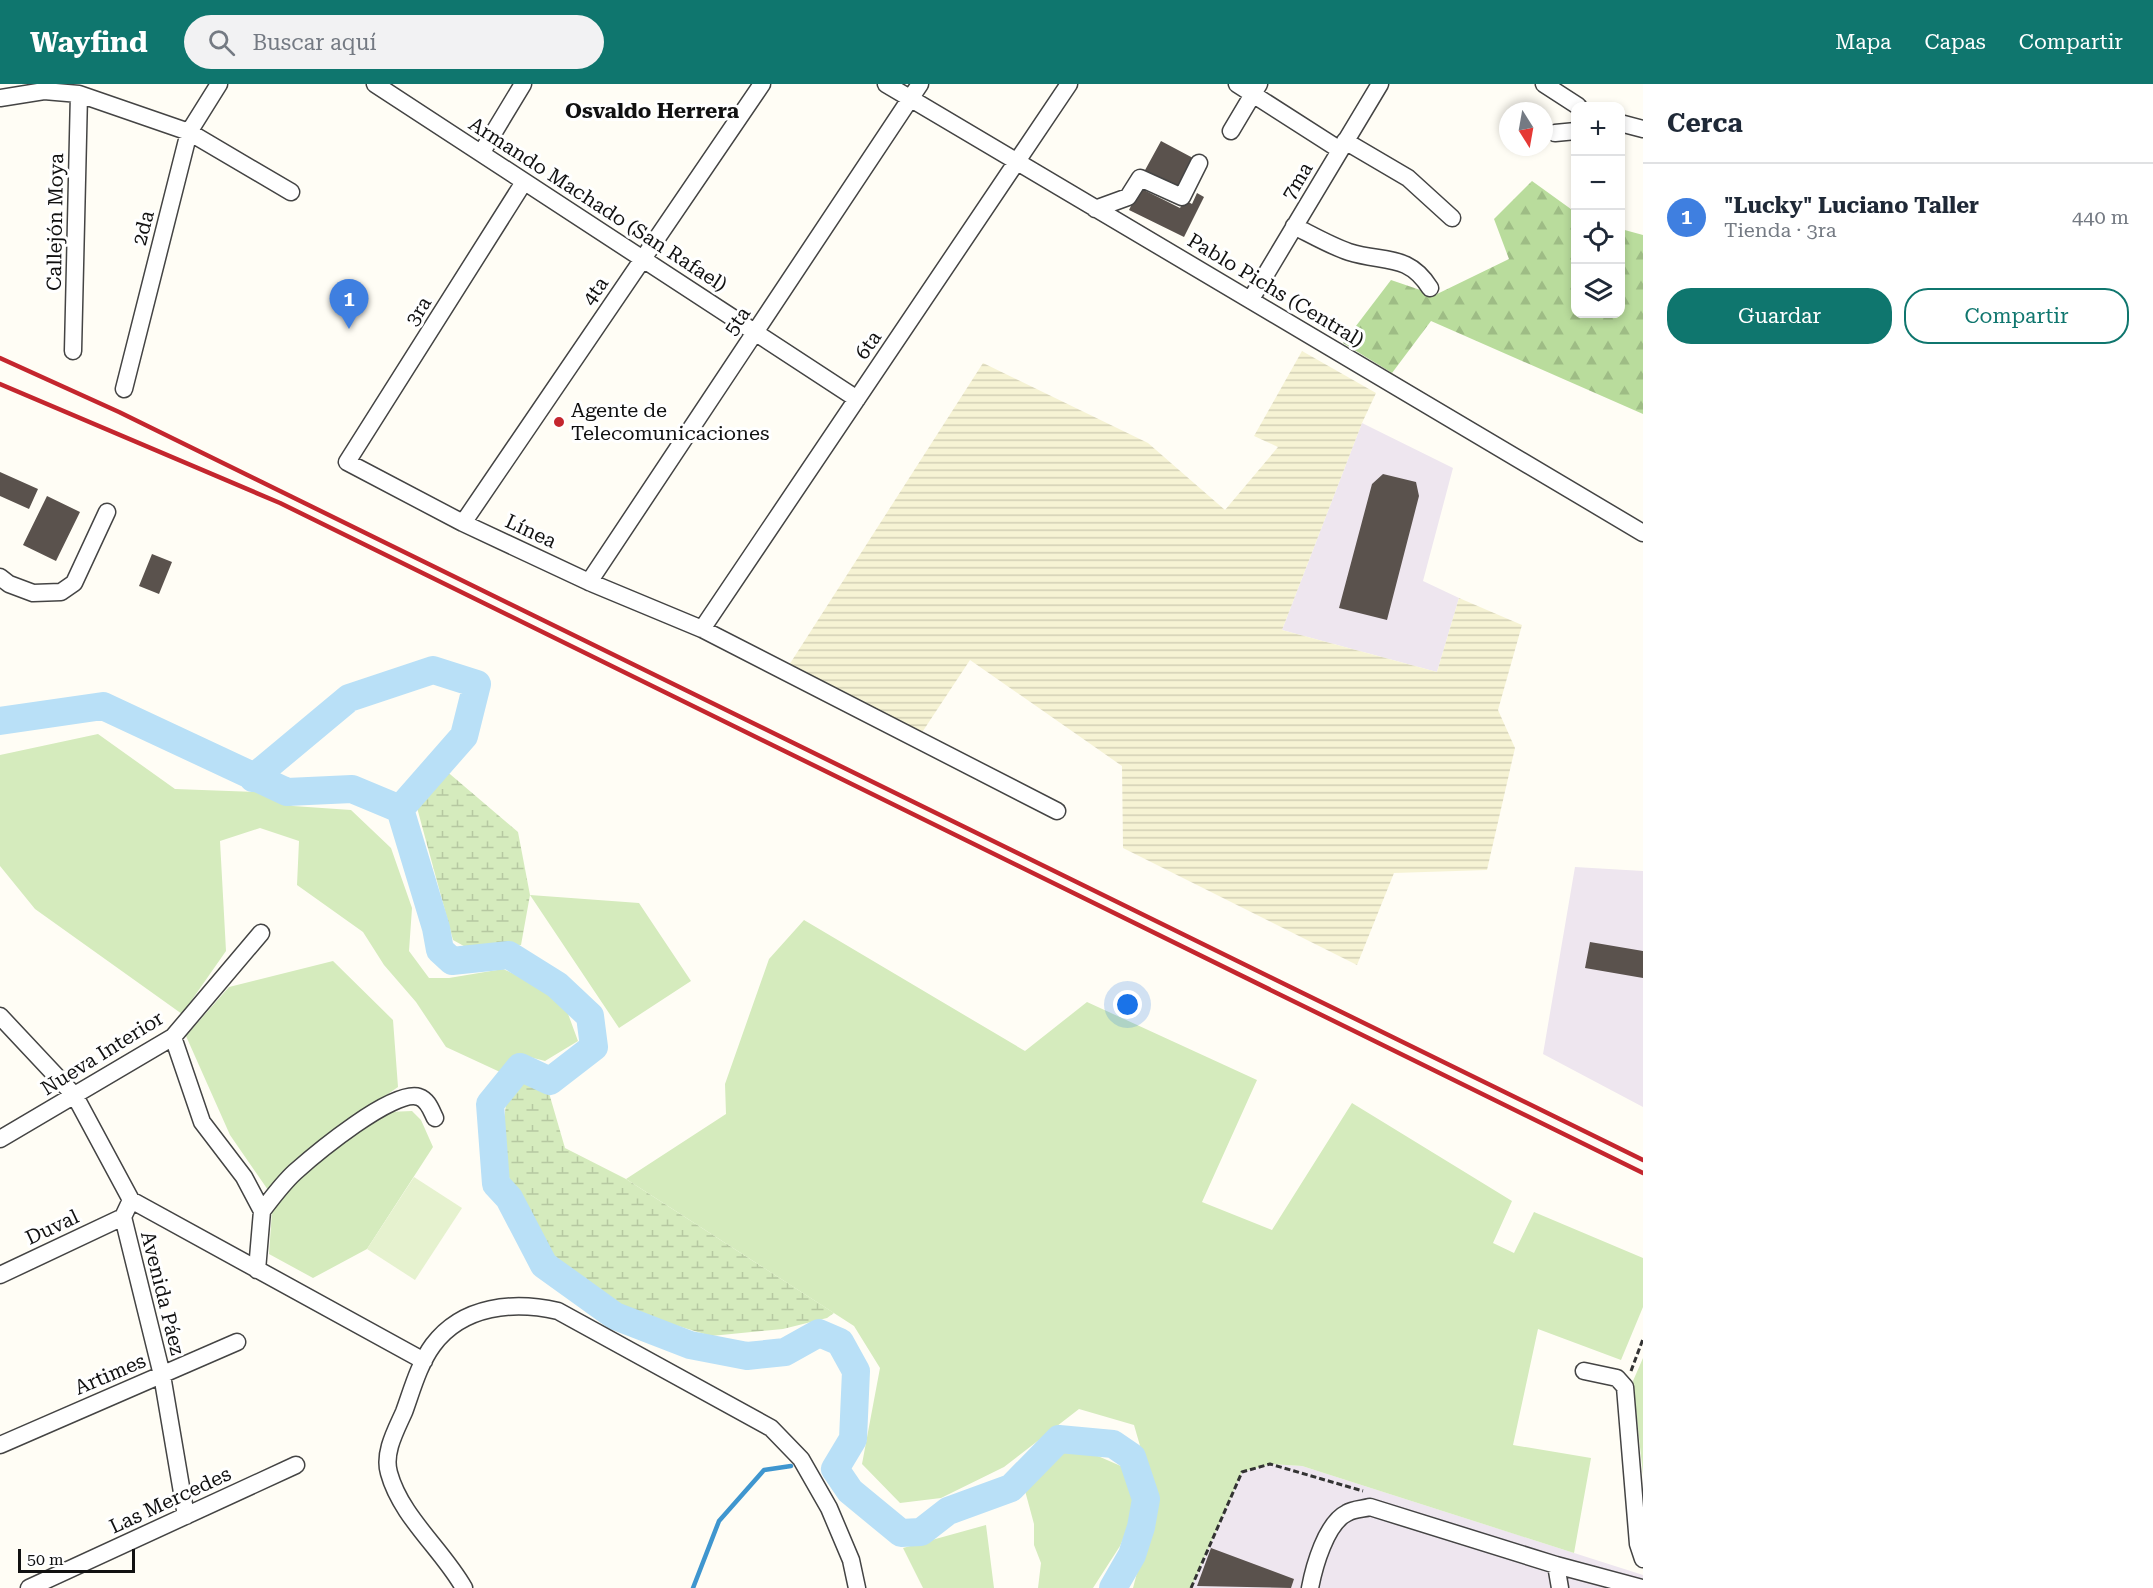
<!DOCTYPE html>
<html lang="es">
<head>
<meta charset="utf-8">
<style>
  :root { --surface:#fff; --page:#f2f2f3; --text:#1f2937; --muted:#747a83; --line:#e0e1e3; --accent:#0f766e }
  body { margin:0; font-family:"Roboto Serif",serif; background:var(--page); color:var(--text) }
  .controls { position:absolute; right:18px; top:18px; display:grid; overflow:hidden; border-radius:12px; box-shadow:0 3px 9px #0003 }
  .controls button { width:54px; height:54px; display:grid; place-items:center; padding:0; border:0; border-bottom:2px solid var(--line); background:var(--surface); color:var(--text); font:30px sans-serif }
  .compass { position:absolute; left:1499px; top:18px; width:54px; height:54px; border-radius:50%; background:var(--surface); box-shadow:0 3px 9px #0003; rotate:169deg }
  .scale { position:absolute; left:18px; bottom:15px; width:117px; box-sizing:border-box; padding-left:6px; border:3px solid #111; border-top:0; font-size:16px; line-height:21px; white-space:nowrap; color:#111; -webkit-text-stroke:4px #fff; paint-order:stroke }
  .you { position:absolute; left:1128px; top:921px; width:21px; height:21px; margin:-15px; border:4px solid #fff; border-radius:50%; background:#1a73e8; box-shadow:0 0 0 9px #1a73e833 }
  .badge { display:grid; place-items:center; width:39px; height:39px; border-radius:50%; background:var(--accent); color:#fff; font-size:20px; font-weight:700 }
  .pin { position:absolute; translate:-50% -50px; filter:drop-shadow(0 2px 3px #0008) }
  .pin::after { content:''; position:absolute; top:32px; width:21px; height:18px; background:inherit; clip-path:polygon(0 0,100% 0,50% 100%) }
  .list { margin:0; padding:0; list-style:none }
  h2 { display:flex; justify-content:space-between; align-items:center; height:78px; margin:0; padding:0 24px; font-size:26px }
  h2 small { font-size:20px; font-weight:400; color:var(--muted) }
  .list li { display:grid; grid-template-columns:39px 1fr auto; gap:18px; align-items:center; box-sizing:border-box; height:108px; padding:0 24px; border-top:2px solid var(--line) }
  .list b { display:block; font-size:22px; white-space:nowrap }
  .list p { margin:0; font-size:20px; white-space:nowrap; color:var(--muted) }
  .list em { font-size:20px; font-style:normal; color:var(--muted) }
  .actions { display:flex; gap:12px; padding:18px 24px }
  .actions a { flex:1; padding:14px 0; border:2px solid var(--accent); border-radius:24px; text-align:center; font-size:21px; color:var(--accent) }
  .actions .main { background:var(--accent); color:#fff }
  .icon { flex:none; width:33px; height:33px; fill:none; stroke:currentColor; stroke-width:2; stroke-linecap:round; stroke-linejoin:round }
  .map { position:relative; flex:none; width:1643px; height:1504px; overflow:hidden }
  header { display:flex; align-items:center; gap:36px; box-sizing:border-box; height:84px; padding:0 30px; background:var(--accent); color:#fff }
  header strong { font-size:28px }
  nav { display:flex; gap:33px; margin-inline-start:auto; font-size:21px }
  .search { width:420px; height:54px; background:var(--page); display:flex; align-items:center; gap:15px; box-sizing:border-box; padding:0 21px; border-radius:33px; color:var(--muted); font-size:22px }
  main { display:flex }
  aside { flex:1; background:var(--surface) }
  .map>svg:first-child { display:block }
</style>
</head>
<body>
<header>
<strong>Wayfind</strong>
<div class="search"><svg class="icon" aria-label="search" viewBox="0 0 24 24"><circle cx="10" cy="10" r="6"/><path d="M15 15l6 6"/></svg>Buscar aquí</div>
<nav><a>Mapa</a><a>Capas</a><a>Compartir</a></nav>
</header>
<main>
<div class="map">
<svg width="1643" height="1504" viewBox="0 0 1643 1504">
  <defs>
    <pattern id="farmland-rules" width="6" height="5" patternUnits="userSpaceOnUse" patternTransform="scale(1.5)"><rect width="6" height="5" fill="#f6f3d4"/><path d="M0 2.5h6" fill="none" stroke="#d2cfb5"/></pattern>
    <pattern id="forest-firs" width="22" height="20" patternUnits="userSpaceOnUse" patternTransform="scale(1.5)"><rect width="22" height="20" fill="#b9dc9c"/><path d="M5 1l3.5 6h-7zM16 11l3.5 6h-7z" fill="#9ebc85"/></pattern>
    <pattern id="wetland-marsh" width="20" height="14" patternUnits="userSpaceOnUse" patternTransform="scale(1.5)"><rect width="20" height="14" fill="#d5ebbd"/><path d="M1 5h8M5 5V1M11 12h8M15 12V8" fill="none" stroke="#b6c8a1"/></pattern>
  </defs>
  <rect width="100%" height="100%" fill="#fffdf5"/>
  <path fill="#eee6ef" d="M1362,339L1453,384L1423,497L1459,514L1437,588L1282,546Z
    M1575,783L1643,787V1023L1543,970Z
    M1270,1380L1302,1382L1643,1491V1504H1191L1242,1388Z"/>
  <path fill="url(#farmland-rules)" d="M1302,267L1376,309L1362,339L1282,546L1437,588L1459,514L1522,541L1498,626L1515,664L1487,786L1394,789L1357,881L1123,764L1122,682L970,576L915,659L782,592L983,279L1148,359L1225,426L1278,363L1254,352Z"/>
  <path fill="#d5ebbd" d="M98,650L175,705L256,708L293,722L351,726L391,764L412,824L409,867L429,894H449L503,885L539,901L567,927L578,957L545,977L522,971L500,988L446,963L416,918L384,881L363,848L297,801L299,757L260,744L220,757L226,867L182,930L35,825L0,782V671Z
    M530,811L639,819L691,897L619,944Z
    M804,836L1025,967L1087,918L1257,996L1202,1118L1272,1146L1352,1019L1512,1117L1493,1159L1514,1169L1534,1128L1643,1174V1223L1621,1276L1538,1245L1513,1361L1591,1374L1574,1469L1302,1382L1270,1380L1242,1388L1191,1504H1133L1156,1417L1134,1341L1079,1325L1004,1383L941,1414L900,1419L862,1380L880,1284L854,1242L626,1095L726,1030L725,1000L769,875Z
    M333,877L393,936L398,1003L312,1063L268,1106L230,1051L186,952L229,903Z
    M412,1027L421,1036L433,1063L367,1165L313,1194L269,1170L272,1127L301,1093L354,1049L388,1028Z
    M1643,1274V1391L1633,1297Z
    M1061,1367L1091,1369L1123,1383L1136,1425L1120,1462L1093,1504H1038L1041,1479L1034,1461V1440L1024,1403Z
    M986,1441L994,1504H923L903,1464Z"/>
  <path fill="url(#forest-firs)" d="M1532,97L1575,128L1576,230H1620L1621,145L1643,151V330L1431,237L1392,289L1343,259L1391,196L1435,211L1509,175L1494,135Z"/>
  <path fill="url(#wetland-marsh)" d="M444,685L518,748L530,811L521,861L471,866L453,856L416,720Z
    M524,991L549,1009L565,1064L626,1095L834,1229L827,1234L783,1245L711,1252L642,1231L605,1213L549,1173L518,1116L500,1070L506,1020Z"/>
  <path fill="#e6f2cf" d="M414,1093L462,1124L415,1196L367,1165Z"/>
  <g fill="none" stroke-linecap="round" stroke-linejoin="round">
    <path stroke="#3f96cf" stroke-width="4.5" d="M693,1504L719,1437L764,1386L791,1382"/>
    <path stroke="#b9e0f7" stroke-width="28" d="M0,637L103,622L287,708L352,705L400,725L436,844L440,866L452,877L509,871L557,901L590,932L594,963L550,997L520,983L490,1020L496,1100L509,1114L544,1181L615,1232L690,1261L747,1272L785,1268L819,1249L840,1258L856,1287L853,1355L835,1385L850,1407L901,1449L921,1448L948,1427L1011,1404L1059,1355L1113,1360L1132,1373L1146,1415L1141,1443L1132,1471L1113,1504
      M253,694L349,614L433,586L477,600L464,652L400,725"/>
  </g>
  <path fill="#5a524d" d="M1161,57L1193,74L1177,105L1144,88Z
    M1140,104L1180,124L1185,116L1192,120L1197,109L1204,113L1184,153L1129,126Z
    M0,388L38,405L29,425L0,412Z
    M1383,390L1416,398L1419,412L1387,536L1339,524L1372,400Z
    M47,412L80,428L56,477L23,461Z
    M152,470L172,478L159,510L139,502Z
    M1590,858L1643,867V894L1585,884Z
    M1211,1464L1294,1495L1291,1504L1197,1502Z"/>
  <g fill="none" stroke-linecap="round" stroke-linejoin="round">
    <defs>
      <path id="minor" d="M375,0L857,315
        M886,0L1643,449
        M1237,0L1340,66
        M1544,0L1578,22
        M0,14L44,7L79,10L189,48L291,108
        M1620,39L1643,45
        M1231,47L1259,0
        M1555,49L1576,47
        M1345,57L1408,94L1452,134
        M482,68L523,0
        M524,98L347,378L463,439L589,498L702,545L1057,727
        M1095,125L1128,113L1140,94L1182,113L1199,79
        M1294,142C1312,151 1331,162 1349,168C1384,179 1408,169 1430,204
        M1251,215L1380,0
        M73,267L79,10
        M124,305L189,48L219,0
        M463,439L762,0
        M0,493L9,500L33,509L61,508L74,499L107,428
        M589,498L920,0
        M702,545L1069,0
        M0,932L75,1012L131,1116L123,1133L162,1291L186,1432
        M173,953L202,1038L244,1093L262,1127L257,1186
        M0,1055L173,953L261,849
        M131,1116L424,1277
        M262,1127C272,1114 282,1100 295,1088C314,1071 394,1004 419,1013C428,1016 431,1026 435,1034
        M0,1191L123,1133
        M1584,1287L1617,1294L1625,1303L1638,1460L1643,1475
        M0,1361L237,1258
        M1556,1481L1560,1504
        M29,1504L296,1381
        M464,1504C442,1465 401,1433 389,1389C383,1369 396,1346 404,1328C412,1306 419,1280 433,1261C463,1221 514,1217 558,1227L771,1344L801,1375L829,1424L851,1476L857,1504
        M1310,1504C1314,1483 1326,1439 1347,1429C1353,1425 1363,1425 1370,1423L1556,1481L1642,1504"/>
    </defs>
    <use href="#minor" stroke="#444" stroke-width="19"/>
    <path stroke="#333" stroke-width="3" stroke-dasharray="6 3" stroke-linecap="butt" d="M1631,1287L1643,1255
      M1191,1504L1242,1388L1270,1380L1363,1407"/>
    <use href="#minor" stroke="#fff" stroke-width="16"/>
    <path stroke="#c4262e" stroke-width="4.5" d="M0,274L119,328L1643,1076
      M0,300L280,419L1643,1089"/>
  </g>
  <circle fill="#c4262e" stroke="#fff" stroke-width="2" cx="559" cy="338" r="6"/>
  <g text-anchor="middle" stroke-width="6" stroke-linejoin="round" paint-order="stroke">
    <g font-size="20" fill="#111" stroke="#fff">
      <text transform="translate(1297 97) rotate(-59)" y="7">7ma</text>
      <text transform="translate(598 120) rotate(33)" y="7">Armando Machado (San Rafael)</text>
      <text transform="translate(55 138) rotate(-89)" y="7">Callejón Moya</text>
      <text transform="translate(143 144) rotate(-76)" y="7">2da</text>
      <text transform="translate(1276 206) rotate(31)" y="7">Pablo Pichs (Central)</text>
      <text transform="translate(595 207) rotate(-56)" y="7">4ta</text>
      <text transform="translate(418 227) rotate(-58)" y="7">3ra</text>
      <text transform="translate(737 237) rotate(-56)" y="7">5ta</text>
      <text transform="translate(868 261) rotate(-56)" y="7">6ta</text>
      <text transform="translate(531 447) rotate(25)" y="7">Línea</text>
      <text transform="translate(102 969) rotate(-32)" y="7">Nueva Interior</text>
      <text transform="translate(52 1143) rotate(-25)" y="7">Duval</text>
      <text transform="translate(163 1209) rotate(76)" y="7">Avenida Páez</text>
      <text transform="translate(110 1290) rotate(-23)" y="7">Artimes</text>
      <text transform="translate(170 1416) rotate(-25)" y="7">Las Mercedes</text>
    </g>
    <g font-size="20" fill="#111" stroke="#fff" text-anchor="start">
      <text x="571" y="333">Agente de<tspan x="571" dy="23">Telecomunicaciones</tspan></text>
    </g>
    <g font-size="21" font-weight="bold" fill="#111" stroke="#fff">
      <text x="652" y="34">Osvaldo Herrera</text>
    </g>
  </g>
</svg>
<div class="controls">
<button>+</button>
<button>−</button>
<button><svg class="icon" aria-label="locate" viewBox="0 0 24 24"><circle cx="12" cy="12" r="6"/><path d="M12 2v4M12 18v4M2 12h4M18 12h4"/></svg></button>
<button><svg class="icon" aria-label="layers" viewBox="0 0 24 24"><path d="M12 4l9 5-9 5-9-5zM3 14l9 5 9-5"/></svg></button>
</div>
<svg class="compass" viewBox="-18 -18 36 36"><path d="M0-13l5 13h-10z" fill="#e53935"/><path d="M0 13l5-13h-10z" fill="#747a83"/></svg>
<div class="scale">50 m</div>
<div class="you"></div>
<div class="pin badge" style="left:349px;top:245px;background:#3f7fe0">1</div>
</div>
<aside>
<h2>Cerca<small></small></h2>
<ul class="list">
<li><span class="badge" style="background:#3f7fe0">1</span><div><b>&quot;Lucky&quot; Luciano Taller</b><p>Tienda · 3ra</p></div><em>440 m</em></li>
</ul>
<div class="actions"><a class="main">Guardar</a><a>Compartir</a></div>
</aside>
</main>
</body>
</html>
